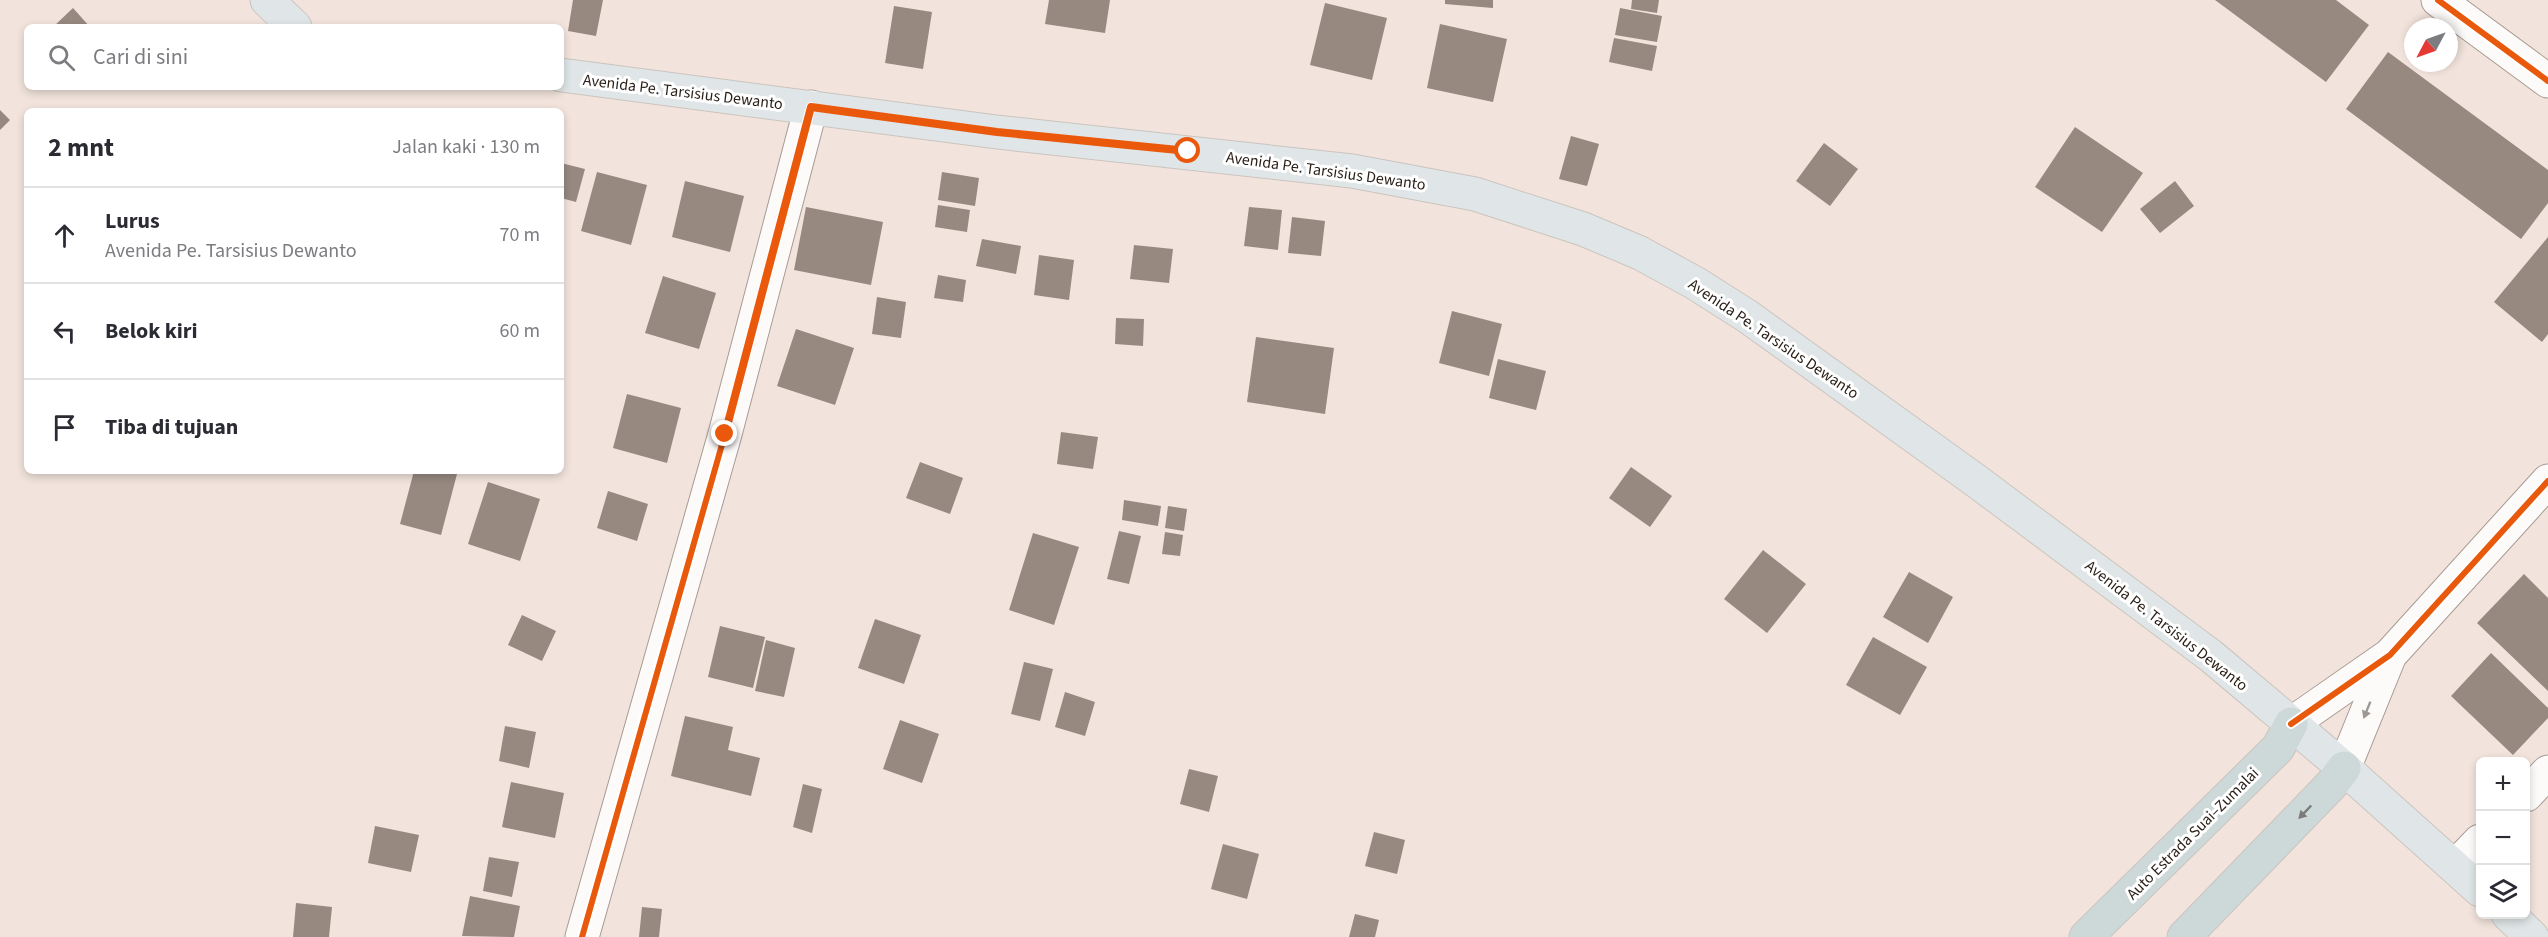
<!DOCTYPE html>
<html lang="id">
<head>
<meta charset="utf-8">
<style>
  :root { --surface:#fff; --page:#f2f2f3; --text:#2b2b33; --muted:#7c7c81; --line:#e1e1e2 }
  body { margin:0; font-family:"Source Sans 3",sans-serif; background:var(--page); color:var(--text) }
  .controls { position:absolute; right:18px; bottom:18px; display:grid; overflow:hidden; border-radius:9px; box-shadow:0 3px 9px #0003 }
  .controls button { width:54px; height:54px; display:grid; place-items:center; padding:0; border:0; border-bottom:2px solid var(--line); background:var(--surface); color:var(--text); font:30px sans-serif }
  .compass { position:absolute; left:2404px; top:18px; width:54px; height:54px; border-radius:50%; background:var(--surface); box-shadow:0 3px 9px #0003; rotate:229deg }
  .stop { position:absolute; width:18px; height:18px; margin:-14px; border:4px solid #ea580c; border-radius:50%; background:#fff }
  .stop.end { background:#ea580c; border-color:#fff; box-shadow:0 2px 6px #0008 }
  .list { margin:0; padding:0; list-style:none }
  h2 { display:flex; justify-content:space-between; align-items:center; height:78px; margin:0; padding:0 24px; font-size:26px }
  h2 small { font-size:20px; font-weight:400; color:var(--muted) }
  .list li { display:grid; grid-template-columns:39px 1fr auto; gap:18px; align-items:center; box-sizing:border-box; height:96px; padding:0 24px; border-top:2px solid var(--line) }
  .list b { display:block; font-size:22px; white-space:nowrap }
  .list p { margin:0; font-size:20px; white-space:nowrap; color:var(--muted) }
  .list em { font-size:20px; font-style:normal; color:var(--muted) }
  .icon { flex:none; width:33px; height:33px; fill:none; stroke:currentColor; stroke-width:2; stroke-linecap:round; stroke-linejoin:round }
  .map { position:relative; flex:none; width:2548px; height:937px; overflow:hidden }
  .search { position:absolute; background:var(--surface); box-shadow:0 3px 9px #0003; left:24px; top:24px; width:540px; height:66px; display:flex; align-items:center; gap:15px; box-sizing:border-box; padding:0 21px; border-radius:9px; color:var(--muted); font-size:22px }
  .panel { position:absolute; background:var(--surface); box-shadow:0 3px 9px #0003; left:24px; top:108px; width:540px; height:366px; border-radius:9px }
  .map>svg:first-child { display:block }
</style>
</head>
<body>
<div class="map">
<svg width="2548" height="937" viewBox="0 0 2548 937">
  <rect width="100%" height="100%" fill="#f2e4dc"/>
  <path fill="#978980" d="M573,0H603L596,36L568,31Z
    M1049,0H1110L1105,33L1045,24Z
    M1445,0H1493V8L1445,4Z
    M1632,0H1659L1657,13L1631,9Z
    M2215,0H2336L2369,25L2326,82Z
    M1325,3L1387,18L1372,80L1310,65Z
    M894,6L932,12L923,69L885,63Z
    M73,8L90,27H53Z
    M1620,8L1662,16L1657,42L1615,35Z
    M1440,24L1507,39L1493,102L1427,88Z
    M1614,38L1657,46L1652,71L1609,62Z
    M2388,52L2548,170V203L2521,239L2346,109Z
    M0,110L10,120L0,130Z
    M2075,127L2143,173L2102,232L2035,187Z
    M1571,136L1599,144L1587,186L1559,179Z
    M1824,143L1858,169L1830,206L1796,181Z
    M561,163L585,169L576,202L561,198Z
    M597,172L647,185L631,245L581,231Z
    M942,172L979,178L975,206L938,200Z
    M685,181L744,196L730,252L672,237Z
    M2175,181L2194,206L2160,233L2140,209Z
    M938,205L970,210L967,232L935,227Z
    M806,207L883,222L871,285L794,270Z
    M1249,207L1282,210L1278,250L1244,246Z
    M1292,217L1325,221L1321,256L1288,253Z
    M2548,237V334L2542,342L2494,302Z
    M982,239L1021,246L1016,274L976,266Z
    M1134,245L1173,249L1169,283L1130,279Z
    M1039,255L1074,260L1069,300L1034,295Z
    M938,275L966,280L963,302L934,298Z
    M663,276L716,293L699,349L645,333Z
    M877,297L906,302L901,338L872,334Z
    M1452,311L1502,324L1489,376L1439,363Z
    M1116,318L1144,319L1143,346L1115,344Z
    M796,329L854,348L835,405L777,386Z
    M1256,337L1334,348L1325,414L1247,402Z
    M1498,359L1546,371L1536,410L1489,398Z
    M627,394L681,408L667,463L613,448Z
    M1061,432L1098,437L1093,469L1057,464Z
    M920,462L963,478L950,514L906,498Z
    M1631,467L1672,496L1650,527L1609,498Z
    M414,471H447L457,474L441,535L400,524Z
    M488,482L540,499L520,561L468,544Z
    M608,491L648,504L637,541L597,528Z
    M1124,500L1161,506L1158,526L1122,520Z
    M1168,506L1187,509L1184,531L1165,528Z
    M1119,531L1141,536L1129,584L1107,579Z
    M1165,532L1183,535L1180,556L1162,554Z
    M1033,533L1079,547L1054,625L1009,610Z
    M1763,550L1806,584L1767,633L1724,599Z
    M1909,572L1953,597L1928,643L1883,617Z
    M2524,574L2548,598V691L2477,623Z
    M522,615L556,631L542,661L508,645Z
    M875,619L921,635L904,684L858,668Z
    M720,626L765,637L753,688L708,677Z
    M1873,637L1927,667L1900,715L1846,685Z
    M766,640L795,648L784,697L755,691Z
    M2491,653L2548,708V718L2513,755L2451,696Z
    M1024,662L1053,669L1040,721L1011,714Z
    M1065,692L1095,702L1085,736L1055,727Z
    M685,716L733,727L728,750L760,758L751,796L671,776Z
    M900,720L939,734L922,783L883,769Z
    M505,726L536,732L529,768L499,761Z
    M1189,769L1218,776L1209,812L1180,804Z
    M511,782L564,793L555,838L502,827Z
    M803,784L822,789L812,833L793,827Z
    M375,826L419,835L411,872L368,863Z
    M1374,832L1405,840L1397,874L1365,866Z
    M1223,844L1259,854L1247,899L1211,889Z
    M489,857L519,862L512,897L483,891Z
    M470,896L520,906L514,937L462,936Z
    M296,903L332,907L329,937H293Z
    M642,907L662,909L659,937H639Z
    M1355,914L1379,920L1375,937H1349Z"/>
  <g fill="none" stroke-linecap="round" stroke-linejoin="round">
    <defs>
      <path id="minor" d="M2438,0L2548,81
        M2291,724L2390,655L2548,481
        M2344,768L2390,655
        M2526,795L2548,772
        M2455,867L2480,841
        M582,937L725,434L811,107"/>
      <path id="major" d="M267,0L295,27
        M561,75L997,132L1352,171L1475,194L1583,229L1640,253L1695,283L1747,316L1975,480L2211,656L2344,768L2480,890
        M2508,914L2532,937"/>
      <path id="highway" d="M2086,937L2278,748L2291,724
        M2184,937L2332,784L2344,768"/>
    </defs>
    <use href="#minor" stroke="#a79b94" stroke-width="35"/>
    <use href="#major" stroke="#cbc4bf" stroke-width="35"/>
    <use href="#highway" stroke="#cbc4bf" stroke-width="35"/>
    <use href="#minor" stroke="#fdfbfa" stroke-width="33"/>
    <use href="#major" stroke="#e0e6e7" stroke-width="33"/>
    <use href="#highway" stroke="#cdd8d9" stroke-width="33"/>
    <defs>
      <path id="cycleway" d="M2438,0L2548,81
        M2291,724L2390,655L2548,481
        M582,937L725,434L811,107"/>
    </defs>
    <use href="#cycleway" stroke="#fff" stroke-width="10"/>
    <use href="#cycleway" stroke="#e8590c" stroke-width="6"/>
  </g>
  <defs><path id="oneway-solid" d="M-6-.8H1V-3.2L6.5 0L1 3.2V.8H-6Z" transform="scale(1.5)"/></defs>
  <use fill="#9e9893" href="#oneway-solid" transform="translate(2367 710) rotate(112)"/>
  <use fill="#7b7b78" href="#oneway-solid" transform="translate(2305 812) rotate(134)"/>
  <g fill="none" stroke-linecap="round" stroke-linejoin="round">
    <path stroke="#ea580c" stroke-width="8" d="M725,434L811,107L997,132L1188,151"/>
  </g>
  <g text-anchor="middle" stroke-width="6" stroke-linejoin="round" paint-order="stroke">
    <g font-size="16" fill="#291e16" stroke="#fff">
      <text transform="translate(683 91) rotate(7)" y="6">Avenida Pe. Tarsisius Dewanto</text>
      <text transform="translate(1326 170) rotate(8)" y="6">Avenida Pe. Tarsisius Dewanto</text>
      <text transform="translate(1774 338) rotate(34)" y="6">Avenida Pe. Tarsisius Dewanto</text>
      <text transform="translate(2167 625) rotate(38)" y="6">Avenida Pe. Tarsisius Dewanto</text>
      <text transform="translate(2192 833) rotate(-45)" y="6">Auto Estrada Suai–Zumalai</text>
    </g>
  </g>
</svg>
<div class="controls">
<button>+</button>
<button>−</button>
<button><svg class="icon" aria-label="layers" viewBox="0 0 24 24"><path d="M12 4l9 5-9 5-9-5zM3 14l9 5 9-5"/></svg></button>
</div>
<svg class="compass" viewBox="-18 -18 36 36"><path d="M0-13l5 13h-10z" fill="#e53935"/><path d="M0 13l5-13h-10z" fill="#7c7c81"/></svg>
<div class="stop" style="left:1188px;top:151px"></div>
<div class="stop end" style="left:725px;top:434px"></div>
<div class="search"><svg class="icon" aria-label="search" viewBox="0 0 24 24"><circle cx="10" cy="10" r="6"/><path d="M15 15l6 6"/></svg>Cari di sini</div>
<section class="panel">
<h2>2 mnt<small>Jalan kaki · 130 m</small></h2>
<ul class="list">
<li><svg class="icon" aria-label="ahead" viewBox="0 0 24 24"><path d="M12 20V5M6 11l6-6 6 6"/></svg><div><b>Lurus</b><p>Avenida Pe. Tarsisius Dewanto</p></div><em>70 m</em></li>
<li><svg class="icon" aria-label="left" viewBox="0 0 24 24"><path d="M17 20v-9H6M10 6l-5 5 5 5"/></svg><div><b>Belok kiri</b></div><em>60 m</em></li>
<li><svg class="icon" aria-label="arrive" viewBox="0 0 24 24"><path d="M6 21V4h12l-3 4 3 4H6"/></svg><div><b>Tiba di tujuan</b></div></li>
</ul>
</section>
</div>
</body>
</html>
